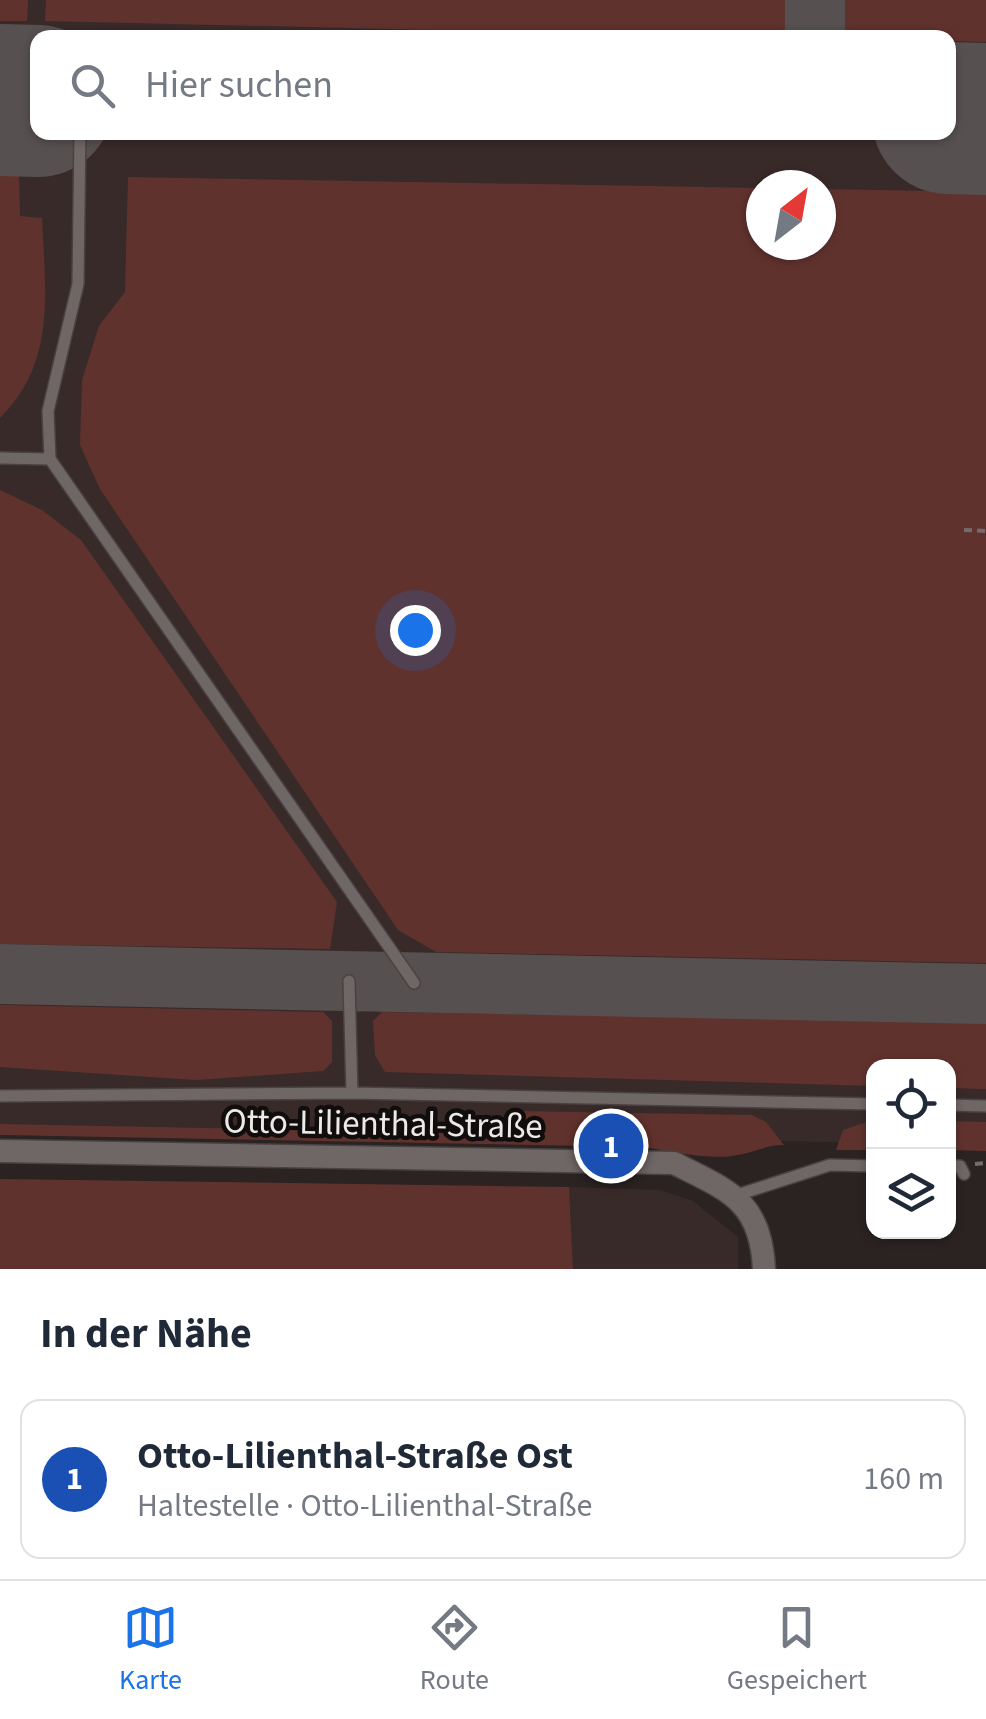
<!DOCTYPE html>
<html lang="de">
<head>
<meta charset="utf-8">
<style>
  :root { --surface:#fff; --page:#f6f6f7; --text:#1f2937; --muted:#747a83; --line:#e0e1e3; --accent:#1a73e8 }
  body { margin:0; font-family:"Source Sans 3",sans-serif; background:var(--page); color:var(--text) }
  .controls { position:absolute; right:30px; bottom:30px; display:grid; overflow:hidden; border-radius:20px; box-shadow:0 2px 8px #0004 }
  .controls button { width:90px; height:90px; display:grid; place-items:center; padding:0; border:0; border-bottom:2px solid var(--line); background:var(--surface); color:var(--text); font:50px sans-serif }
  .compass { position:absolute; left:746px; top:170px; width:90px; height:90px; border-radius:50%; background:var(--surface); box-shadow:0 2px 8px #0004; rotate:31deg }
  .you { position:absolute; left:415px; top:630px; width:35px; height:35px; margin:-25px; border:8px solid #fff; border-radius:50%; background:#1a73e8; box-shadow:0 0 0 15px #1a73e833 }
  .badge { display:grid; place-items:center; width:65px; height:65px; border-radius:50%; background:var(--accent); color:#fff; font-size:32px; font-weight:700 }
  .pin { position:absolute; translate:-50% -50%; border:5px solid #fff; box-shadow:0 2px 10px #0006 }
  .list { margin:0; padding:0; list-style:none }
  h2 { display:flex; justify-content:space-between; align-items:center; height:130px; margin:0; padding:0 40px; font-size:42px }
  h2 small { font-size:32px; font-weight:400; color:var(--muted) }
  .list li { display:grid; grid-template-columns:65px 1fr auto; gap:30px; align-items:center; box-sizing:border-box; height:160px; margin:0 20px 20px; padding:0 20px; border:2px solid var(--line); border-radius:20px }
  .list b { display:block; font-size:38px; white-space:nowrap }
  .list p { margin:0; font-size:32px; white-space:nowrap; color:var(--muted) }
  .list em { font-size:32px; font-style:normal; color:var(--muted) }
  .icon { flex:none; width:55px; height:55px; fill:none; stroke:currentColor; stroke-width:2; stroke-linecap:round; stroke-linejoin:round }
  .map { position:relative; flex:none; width:986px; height:1269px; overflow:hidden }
  .search { position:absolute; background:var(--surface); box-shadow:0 2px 8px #0004; left:30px; right:30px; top:30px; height:110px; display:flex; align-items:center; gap:25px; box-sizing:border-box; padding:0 35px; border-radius:20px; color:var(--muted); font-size:38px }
  .sheet { height:310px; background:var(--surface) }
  nav { display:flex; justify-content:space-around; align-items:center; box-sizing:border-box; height:140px; border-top:2px solid var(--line); background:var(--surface); font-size:28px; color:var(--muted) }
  nav a { display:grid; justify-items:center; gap:5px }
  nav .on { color:var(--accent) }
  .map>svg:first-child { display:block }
</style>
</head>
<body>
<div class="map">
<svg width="986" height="1269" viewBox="0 0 986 1269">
  <rect width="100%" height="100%" fill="#2a2322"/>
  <path fill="#382a29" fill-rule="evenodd" d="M0,0H986V1145L949,1144L948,1066H874L873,1143L0,1125ZM38,38H948V132H38ZM761,185H821V245H761Z
    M569,1187L660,1190L693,1201L738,1237V1269H573Z"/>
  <path fill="#60322e" d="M0,0H28L27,21H0Z
    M46,0H795L794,37L775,38L45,21Z
    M816,0H986V42L820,37Z
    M0,172L19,173L20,216L42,218C45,291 57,362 0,418Z
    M128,177L761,188V245H821V189L986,192V963L436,952L398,930L100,489L80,445L82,380L99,326L125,292Z
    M0,490L42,510L81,540L337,902L330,949L0,944Z
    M0,1005L323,1012L332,1021V1062L323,1071L196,1080L0,1067Z
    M382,1012L986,1021V1089L949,1088L948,1066H874L873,1086L385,1072L375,1055L373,1021Z
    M516,1111L752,1115L766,1122L784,1145C766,1145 755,1152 738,1155C709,1161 672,1151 642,1147L0,1135V1124L518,1134Z
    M873,1120V1150H836L843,1130Z
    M949,1121L986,1122V1151L949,1150Z
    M0,1179L569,1187L573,1269H0Z"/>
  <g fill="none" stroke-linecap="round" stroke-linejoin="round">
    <path stroke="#575050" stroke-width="60" d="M815,0V38
      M0,974L986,994"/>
    <path stroke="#575050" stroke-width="152" d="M0,100L38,101
      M948,118L986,119"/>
    <defs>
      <path id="lane" d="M0,458L50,459L414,983
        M50,459L48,411L78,284L80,132
        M349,981L352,1093
        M0,1096L352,1093L874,1104
        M948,1105L986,1106
        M948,1166H960L964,1174
        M737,1195L830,1165L874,1166"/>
      <path id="street" d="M0,1151L674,1163C727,1190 761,1200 764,1269"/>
    </defs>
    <use href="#lane" stroke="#484241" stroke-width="14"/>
    <use href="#street" stroke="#484241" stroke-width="25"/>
    <path stroke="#736c6c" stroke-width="4" stroke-dasharray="8 5" stroke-linecap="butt" d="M964,530L986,531
      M975,1164L986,1163"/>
    <use href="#lane" stroke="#6f6766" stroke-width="11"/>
    <use href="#street" stroke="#6f6766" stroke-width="22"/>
  </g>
  <g text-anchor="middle" stroke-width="9" stroke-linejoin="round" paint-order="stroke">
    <g font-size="35" fill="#eee9e9" stroke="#110d0d">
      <text transform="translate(383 1123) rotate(1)" y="12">Otto-Lilienthal-Straße</text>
    </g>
  </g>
</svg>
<div class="controls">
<button><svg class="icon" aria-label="locate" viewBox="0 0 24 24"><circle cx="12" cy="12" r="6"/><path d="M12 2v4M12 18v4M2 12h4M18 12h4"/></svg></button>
<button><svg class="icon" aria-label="layers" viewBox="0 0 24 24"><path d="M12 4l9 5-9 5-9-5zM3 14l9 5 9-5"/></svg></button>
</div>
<svg class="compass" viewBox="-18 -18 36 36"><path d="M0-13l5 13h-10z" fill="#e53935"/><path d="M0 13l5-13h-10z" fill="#747a83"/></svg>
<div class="you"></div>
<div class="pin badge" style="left:611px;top:1146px;background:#1a4fb4">1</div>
<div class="search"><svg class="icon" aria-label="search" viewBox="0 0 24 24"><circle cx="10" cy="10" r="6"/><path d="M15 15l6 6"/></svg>Hier suchen</div>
</div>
<section class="sheet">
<h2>In der Nähe<small></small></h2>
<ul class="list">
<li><span class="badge" style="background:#1a4fb4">1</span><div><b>Otto-Lilienthal-Straße Ost</b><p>Haltestelle · Otto-Lilienthal-Straße</p></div><em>160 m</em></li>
</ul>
</section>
<nav>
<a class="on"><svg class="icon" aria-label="map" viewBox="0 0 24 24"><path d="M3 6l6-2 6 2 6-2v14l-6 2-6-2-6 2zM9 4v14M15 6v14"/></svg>Karte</a>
<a><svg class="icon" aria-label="directions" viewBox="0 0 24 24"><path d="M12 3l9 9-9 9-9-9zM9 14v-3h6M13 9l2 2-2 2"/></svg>Route</a>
<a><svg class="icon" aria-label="saved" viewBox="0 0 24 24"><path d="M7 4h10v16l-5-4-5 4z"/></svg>Gespeichert</a>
</nav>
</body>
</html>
